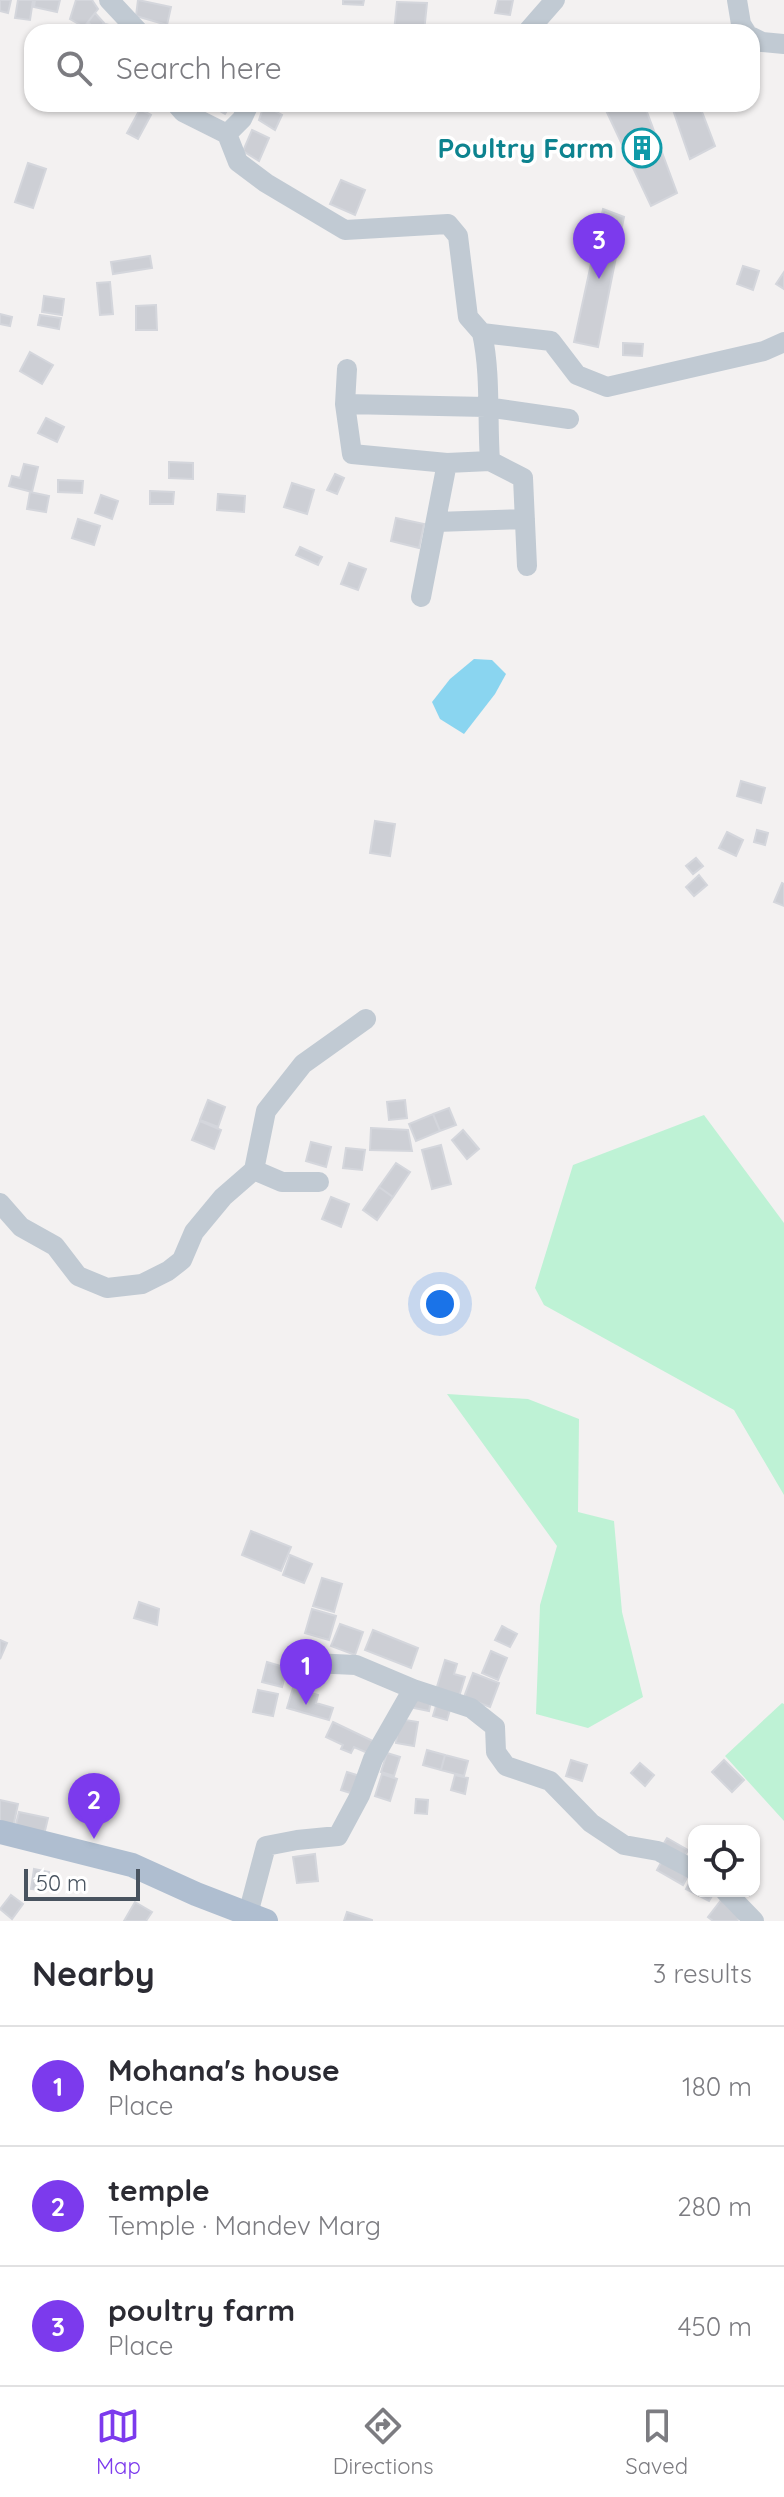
<!DOCTYPE html>
<html lang="en">
<head>
<meta charset="utf-8">
<style>
  :root { --surface:#fff; --page:#f7f7f7; --text:#2b2b33; --muted:#7c7c81; --line:#e1e1e2; --accent:#7c3aed }
  body { margin:0; font-family:Quicksand,sans-serif; background:var(--page); color:var(--text) }
  .controls { position:absolute; right:24px; bottom:24px; display:grid; overflow:hidden; border-radius:16px; box-shadow:0 2px 6px #0004 }
  .controls button { width:72px; height:72px; display:grid; place-items:center; padding:0; border:0; border-bottom:2px solid var(--line); background:var(--surface); color:var(--text); font:40px sans-serif }
  .scale { position:absolute; left:24px; bottom:20px; width:116px; box-sizing:border-box; padding-left:8px; border:4px solid #48535f; border-top:0; font-size:22px; line-height:28px; white-space:nowrap; color:#48535f; -webkit-text-stroke:6px #fff; paint-order:stroke }
  .you { position:absolute; left:440px; top:1304px; width:28px; height:28px; margin:-20px; border:6px solid #fff; border-radius:50%; background:#1a73e8; box-shadow:0 0 0 12px #1a73e833 }
  .badge { display:grid; place-items:center; width:52px; height:52px; border-radius:50%; background:var(--accent); color:#fff; font-size:26px; font-weight:700 }
  .pin { position:absolute; translate:-50% -66px; filter:drop-shadow(0 2px 4px #0008) }
  .pin::after { content:''; position:absolute; top:42px; width:28px; height:24px; background:inherit; clip-path:polygon(0 0,100% 0,50% 100%) }
  .list { margin:0; padding:0; list-style:none }
  h2 { display:flex; justify-content:space-between; align-items:center; height:104px; margin:0; padding:0 32px; font-size:34px }
  h2 small { font-size:26px; font-weight:400; color:var(--muted) }
  .list li { display:grid; grid-template-columns:52px 1fr auto; gap:24px; align-items:center; box-sizing:border-box; height:120px; padding:0 32px; border-top:2px solid var(--line) }
  .list b { display:block; font-size:30px; white-space:nowrap }
  .list p { margin:0; font-size:26px; white-space:nowrap; color:var(--muted) }
  .list em { font-size:26px; font-style:normal; color:var(--muted) }
  .icon { flex:none; width:44px; height:44px; fill:none; stroke:currentColor; stroke-width:2; stroke-linecap:round; stroke-linejoin:round }
  .map { position:relative; flex:none; width:784px; height:1921px; overflow:hidden }
  .search { position:absolute; background:var(--surface); box-shadow:0 2px 6px #0004; left:24px; right:24px; top:24px; height:88px; display:flex; align-items:center; gap:20px; box-sizing:border-box; padding:0 28px; border-radius:24px; color:var(--muted); font-size:30px }
  .sheet { height:464px; background:var(--surface) }
  nav { display:flex; justify-content:space-around; align-items:center; box-sizing:border-box; height:112px; border-top:2px solid var(--line); background:var(--surface); font-size:22px; color:var(--muted) }
  nav a { display:grid; justify-items:center; gap:4px }
  nav .on { color:var(--accent) }
  .map>svg:first-child { display:block }
</style>
</head>
<body>
<div class="map">
<svg width="784" height="1921" viewBox="0 0 784 1921">
  <rect width="100%" height="100%" fill="#f3f1f1"/>
  <path fill="#bef2d5" d="M704,1115L784,1223V1495L734,1410L544,1305L535,1288L573,1165Z
    M447,1394L528,1399L579,1419L578,1512L614,1521L622,1612L643,1697L588,1728L536,1714L540,1605L557,1546Z
    M782,1703L784,1704V1821L725,1756Z"/>
  <path fill="#8ad5f0" d="M474,659L492,660L506,674L495,694L464,734L440,719L432,702L450,679Z"/>
  <path fill="#cdcfd5" stroke="#d4d6dc" stroke-width="2" d="M0,0H11L8,13L0,11Z
    M18,0H33L30,20L15,18Z
    M35,0H60L57,12L34,7Z
    M76,0H92L98,9L84,27L70,19Z
    M138,0L171,7L167,25L136,16Z
    M343,0H364L363,5L343,4Z
    M498,0H513L510,15L495,13Z
    M397,2L427,3L424,32H394Z
    M95,13L104,23L96,31L88,22Z
    M105,24L113,26L112,32H98Z
    M72,25L85,29V32H71Z
    M208,104H231L225,114Z
    M603,104H644L677,193L651,206Z
    M671,104H699L715,146L690,159Z
    M264,105L282,115L275,130L259,120Z
    M140,109L151,115L138,139L127,133Z
    M252,130L269,138L259,161L243,151Z
    M28,163L46,169L33,208L15,202Z
    M341,180L365,190L355,215L330,204Z
    M603,209L624,217L598,347L574,342Z
    M150,256L152,268L113,274L111,262Z
    M743,266L759,271L753,290L737,284Z
    M784,272V289L776,284Z
    M110,282L113,314L100,315L97,283Z
    M44,296L64,299L62,315L42,312Z
    M156,305L157,330H136V306Z
    M0,314L12,317L10,326L0,324Z
    M40,315L61,318L59,329L38,325Z
    M623,343L643,344L642,356L623,355Z
    M30,352L53,365L42,384L20,371Z
    M46,418L64,427L57,442L38,433Z
    M169,462L193,463V479L169,478Z
    M24,464L38,467L32,492L9,486L12,476L20,478Z
    M335,474L344,478L337,494L327,490Z
    M58,480L83,481L82,493L58,492Z
    M292,483L314,490L307,514L284,507Z
    M150,491L174,492L173,504H150Z
    M30,492L49,496L46,512L27,509Z
    M218,494L245,496L244,512L217,510Z
    M101,495L118,501L112,519L95,513Z
    M396,518L424,524L419,548L391,541Z
    M78,519L100,526L94,545L72,538Z
    M300,547L322,557L318,565L296,555Z
    M349,563L366,569L358,590L341,584Z
    M741,781L765,788L761,803L737,796Z
    M375,821L395,824L390,856L370,853Z
    M757,830L768,833L765,845L754,842Z
    M727,832L743,840L736,856L719,848Z
    M696,858L703,866L693,874L686,866Z
    M699,875L707,885L694,896L686,887Z
    M782,883L784,884V906L774,902Z
    M208,1100L225,1107L218,1127L200,1120Z
    M405,1100L407,1118L389,1120L387,1102Z
    M449,1108L456,1125L440,1131L433,1114Z
    M433,1114L440,1131L416,1141L409,1124Z
    M200,1121L221,1130L214,1149L192,1140Z
    M371,1128L408,1130L412,1151L370,1150Z
    M463,1130L479,1149L467,1159L452,1140Z
    M311,1142L331,1147L326,1167L306,1161Z
    M441,1145L451,1184L432,1189L422,1150Z
    M346,1148L365,1150L362,1170L343,1168Z
    M396,1163L410,1172L393,1197L379,1187Z
    M379,1187L393,1197L377,1220L363,1210Z
    M331,1197L349,1204L341,1227L322,1219Z
    M251,1531L291,1547L281,1571L242,1555Z
    M290,1555L312,1564L304,1583L283,1575Z
    M322,1578L342,1584L334,1612L313,1606Z
    M139,1602L159,1609L157,1625L134,1618Z
    M312,1609L336,1616L329,1640L305,1633Z
    M340,1624L363,1632L355,1655L331,1646Z
    M502,1626L517,1634L510,1647L495,1640Z
    M373,1630L418,1648L411,1668L365,1650Z
    M0,1640L7,1643L0,1659Z
    M491,1651L507,1658L498,1680L482,1673Z
    M445,1660L457,1664L454,1674L465,1677L459,1697L436,1690Z
    M267,1662L287,1668L282,1687L262,1682Z
    M473,1673L499,1683L490,1707L464,1697Z
    M293,1688L318,1695L316,1703L333,1708L329,1720L287,1708Z
    M258,1690L278,1694L273,1716L253,1712Z
    M412,1692L432,1696L429,1711L409,1707Z
    M438,1699L452,1703L447,1720L433,1716Z
    M399,1719L418,1722L414,1746L396,1743Z
    M333,1722L377,1743L372,1755L354,1747L351,1753L341,1749L343,1745L326,1737Z
    M427,1750L445,1755L441,1770L423,1765Z
    M387,1753L400,1757L394,1776L381,1772Z
    M445,1755L468,1761L464,1776L441,1770Z
    M571,1760L587,1765L582,1781L566,1776Z
    M724,1760L744,1780L732,1792L712,1772Z
    M640,1763L654,1775L645,1786L631,1773Z
    M347,1772L363,1777L357,1795L341,1790Z
    M382,1774L397,1779L390,1801L375,1796Z
    M455,1775L468,1778L465,1794L451,1790Z
    M416,1799L428,1800L427,1814L415,1813Z
    M0,1800L18,1804L12,1832L0,1830Z
    M19,1812L48,1818L43,1839L14,1832Z
    M667,1838L688,1850L681,1862L660,1850Z
    M315,1854L318,1881L297,1883L293,1857Z
    M664,1857L690,1872L683,1885L657,1870Z
    M34,1869L49,1872L46,1891L31,1889Z
    M694,1874V1891H715L709,1901L686,1889Z
    M11,1895L23,1904L12,1919L0,1909Z
    M722,1899L742,1914L737,1921H713L708,1917Z
    M135,1902L152,1912L146,1921H124Z
    M347,1912L372,1920V1921H344Z"/>
  <g fill="none" stroke-linecap="round" stroke-linejoin="round">
    <path stroke="#c1cad3" stroke-width="20" d="M109,0L139,32
      M737,0L741,24L746,32
      M527,32L555,0
      M752,37L762,42L784,44
      M176,104L183,112L227,134L238,162L266,183L345,230L448,224L458,236L468,317L482,333L551,341L577,375L607,387L764,351L784,342
      M227,134L242,119L249,104
      M482,333C491,374 487,418 490,461
      M347,369L345,404L352,454L447,463L490,461L523,478L527,566
      M345,404L486,407L569,419
      M436,522L525,519
      M421,597L447,463
      M254,1170L282,1182H319
      M0,1203L21,1227L55,1246L78,1276L107,1288L142,1284L168,1271L182,1260L194,1232L223,1197L254,1170L266,1111L303,1064L366,1019
      M413,1689L471,1708L495,1727L496,1752L506,1766L550,1781L591,1823L624,1845L658,1851L694,1870
      M725,1891L754,1921
      M248,1914L266,1846L297,1840L338,1836L360,1795L373,1759L413,1689L356,1665L312,1663"/>
    <path stroke="#afbed0" stroke-width="24" d="M0,1832L132,1865L196,1894L266,1921"/>
  </g>
  <defs>
    <symbol id="building-ring" viewBox="-11 -11 22 22"><circle r="9.5" fill="#fff" stroke="#0f9aa8" stroke-width="1.5"/><path d="M-4-6H4V6H1V3H-1V6H-4ZM-2.5-4.3h1.7v1.8h-1.7ZM.8-4.3h1.7v1.8H.8ZM-2.5-1h1.7V.8h-1.7ZM.8-1h1.7V.8H.8Z" fill="#0f9aa8"/></symbol>
  </defs>
  <g fill-rule="evenodd">
    <use href="#building-ring" x="620" y="126" width="44" height="44"/>
  </g>
  <g text-anchor="middle" stroke-width="7" stroke-linejoin="round" paint-order="stroke">
    <g font-size="28" font-weight="bold" fill="#0d838f" stroke="#fff" text-anchor="end">
      <text x="614" y="158">Poultry Farm</text>
    </g>
  </g>
</svg>
<div class="controls">
<button><svg class="icon" aria-label="locate" viewBox="0 0 24 24"><circle cx="12" cy="12" r="6"/><path d="M12 2v4M12 18v4M2 12h4M18 12h4"/></svg></button>
</div>
<div class="scale">50 m</div>
<div class="you"></div>
<div class="pin badge" style="left:306px;top:1705px">1</div>
<div class="pin badge" style="left:94px;top:1839px">2</div>
<div class="pin badge" style="left:599px;top:279px">3</div>
<div class="search"><svg class="icon" aria-label="search" viewBox="0 0 24 24"><circle cx="10" cy="10" r="6"/><path d="M15 15l6 6"/></svg>Search here</div>
</div>
<section class="sheet">
<h2>Nearby<small>3 results</small></h2>
<ul class="list">
<li><span class="badge">1</span><div><b>Mohana's house</b><p>Place</p></div><em>180 m</em></li>
<li><span class="badge">2</span><div><b>temple</b><p>Temple · Mandev Marg</p></div><em>280 m</em></li>
<li><span class="badge">3</span><div><b>poultry farm</b><p>Place</p></div><em>450 m</em></li>
</ul>
</section>
<nav>
<a class="on"><svg class="icon" aria-label="map" viewBox="0 0 24 24"><path d="M3 6l6-2 6 2 6-2v14l-6 2-6-2-6 2zM9 4v14M15 6v14"/></svg>Map</a>
<a><svg class="icon" aria-label="directions" viewBox="0 0 24 24"><path d="M12 3l9 9-9 9-9-9zM9 14v-3h6M13 9l2 2-2 2"/></svg>Directions</a>
<a><svg class="icon" aria-label="saved" viewBox="0 0 24 24"><path d="M7 4h10v16l-5-4-5 4z"/></svg>Saved</a>
</nav>
</body>
</html>
